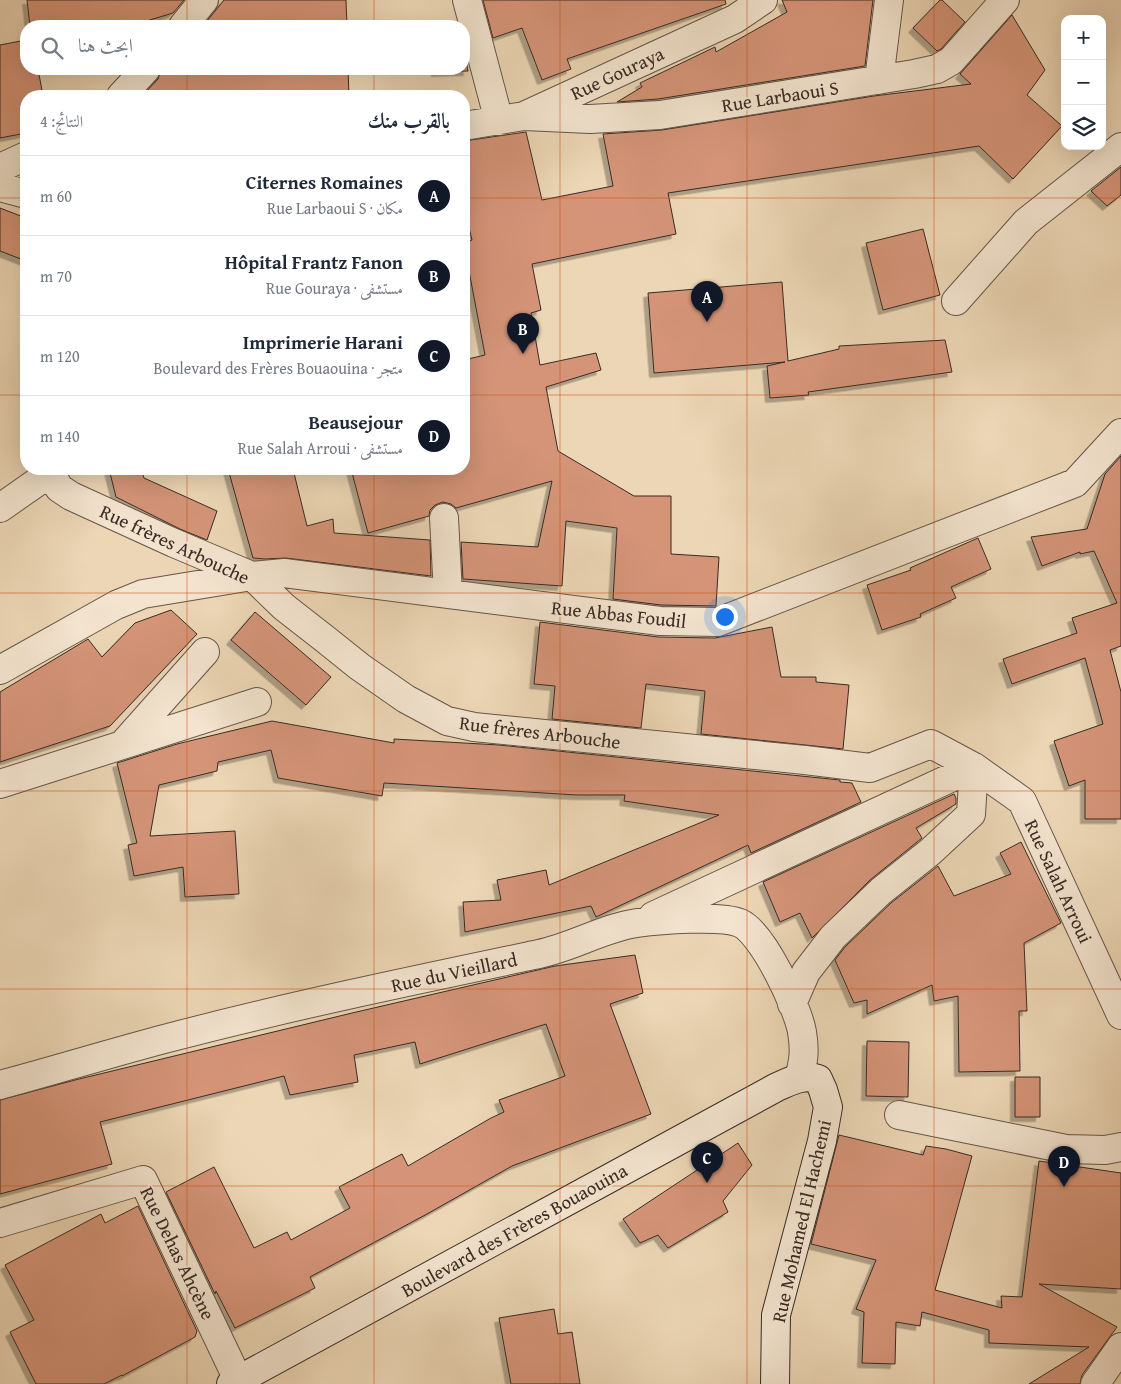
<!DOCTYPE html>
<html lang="ar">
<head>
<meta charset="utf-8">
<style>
  :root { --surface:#fff; --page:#f6f6f7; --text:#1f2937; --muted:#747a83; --line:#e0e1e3; --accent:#111827 }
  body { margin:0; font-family:"Gentium Book Plus",Amiri,serif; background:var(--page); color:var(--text); direction:rtl }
  .controls { position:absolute; right:15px; top:15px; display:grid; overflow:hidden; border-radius:10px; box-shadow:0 5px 20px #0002 }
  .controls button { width:45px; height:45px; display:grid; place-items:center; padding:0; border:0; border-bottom:1px solid var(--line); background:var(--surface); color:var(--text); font:25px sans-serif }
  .you { position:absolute; left:724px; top:616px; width:18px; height:18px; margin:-12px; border:4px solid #fff; border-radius:50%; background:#1a73e8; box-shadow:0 0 0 8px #1a73e833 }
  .badge { display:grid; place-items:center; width:32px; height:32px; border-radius:50%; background:var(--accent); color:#fff; font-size:16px; font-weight:700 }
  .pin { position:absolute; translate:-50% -41px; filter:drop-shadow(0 1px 2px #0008) }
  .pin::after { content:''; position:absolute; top:26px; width:18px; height:15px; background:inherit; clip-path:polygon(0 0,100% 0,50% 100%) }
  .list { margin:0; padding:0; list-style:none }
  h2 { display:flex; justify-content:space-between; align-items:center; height:65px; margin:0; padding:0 20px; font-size:21px }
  h2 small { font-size:16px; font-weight:400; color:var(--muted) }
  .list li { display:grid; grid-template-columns:32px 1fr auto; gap:15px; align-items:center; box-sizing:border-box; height:80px; padding:0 20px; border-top:1px solid var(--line) }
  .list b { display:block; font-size:19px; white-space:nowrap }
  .list p { margin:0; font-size:16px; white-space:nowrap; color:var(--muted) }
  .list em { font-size:16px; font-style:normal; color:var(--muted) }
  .icon { flex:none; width:28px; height:28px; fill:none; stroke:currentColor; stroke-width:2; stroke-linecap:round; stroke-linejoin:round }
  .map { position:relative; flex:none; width:1121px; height:1384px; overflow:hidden; direction:ltr }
  .search { position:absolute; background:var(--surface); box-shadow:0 5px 20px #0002; left:20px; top:20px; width:450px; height:55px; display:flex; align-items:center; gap:12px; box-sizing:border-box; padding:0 18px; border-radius:20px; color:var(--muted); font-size:19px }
  .panel { position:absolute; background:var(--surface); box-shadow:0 5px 20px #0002; left:20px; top:90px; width:450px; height:385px; border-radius:20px; direction:rtl }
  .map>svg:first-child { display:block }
</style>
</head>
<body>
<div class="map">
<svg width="1121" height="1384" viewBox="0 0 1121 1384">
  <defs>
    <filter id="shadow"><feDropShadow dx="-4.5" dy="4.5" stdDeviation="0" flood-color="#0004"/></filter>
  </defs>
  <rect width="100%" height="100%" fill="#ecd6b5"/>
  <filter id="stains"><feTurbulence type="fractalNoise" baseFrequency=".004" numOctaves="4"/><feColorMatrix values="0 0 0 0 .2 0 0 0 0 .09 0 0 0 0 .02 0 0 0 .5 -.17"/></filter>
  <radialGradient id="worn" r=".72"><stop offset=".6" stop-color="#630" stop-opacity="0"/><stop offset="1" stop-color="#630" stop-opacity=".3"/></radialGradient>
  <path fill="#d59478" stroke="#382b24" filter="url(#shadow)" d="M27,0H184L173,13L130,26H30Z
    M224,0H346L347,26H203Z
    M483,0H725L726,4L567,59L571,69L542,80L522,28L493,38Z
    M782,0H873L865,66L658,99L617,102L642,87L640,83L715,47L716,52L787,12Z
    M940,0H942L965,22L941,49L937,51L913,28Z
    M1012,15L1045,70L1027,95L1062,126L1013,179L979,146L668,193L676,234L532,264L541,310L531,313L540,365L596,353L601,370L546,387L558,451L634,496H671V554L719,557L716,606L661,605L613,599L617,528L566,521L562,586L463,579L461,542L538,547L552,481L456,508L451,504L443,502L435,505L430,510L429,516L368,533L351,469H464V360L485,355L464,245V243L472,240L464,207V141L526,132L542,200L613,186L603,134L662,130L874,96L971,84L960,74Z
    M457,23L458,26H434V25Z
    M26,40V69H38L43,96H26V133L0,138V45Z
    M464,49L468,71L436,72V69H464Z
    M161,69H348L349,96H142L158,79Z
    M1121,167V195L1107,206L1091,191Z
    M0,208L26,218V261L0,251Z
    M923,229L940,295L883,310L866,243Z
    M782,282L788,361L839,349V346L945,340L952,372L808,392L809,395L770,398L767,366L785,362L654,373L648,293Z
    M1121,456V646L1110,650L1121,692V819H1085V780L1069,786L1054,741L1103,724L1085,658L1012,684L1003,659L1077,633L1072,618L1117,603L1094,551L1080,554V552L1042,566L1031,537L1087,529L1105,474Z
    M109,469H141L144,478L217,511L207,540L180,529L116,497Z
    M228,469H293L307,526L333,519L334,533L430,540L431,576L286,558L265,559L253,558Z
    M978,538L991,569L951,587L956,598L920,614L921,617L882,630L867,585L911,570L910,568Z
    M171,610L197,634L110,726L0,762V692L88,639L102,657L135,623Z
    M255,612L331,677L306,705L231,640Z
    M540,622L658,637L715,638L772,627L781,677H816V682L849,685L843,749L701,734L705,691L646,684L641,728L552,719L555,686L534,684Z
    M272,721L394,743V739L499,745L840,780V782L852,783L861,802L751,853L748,845L596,917L591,906L465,932L463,902L501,900L497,880L546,870L549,885L719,815L624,801L625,795H576L384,783L382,796L278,778L271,750L218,762L217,771L159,785L150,836L235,831L239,894L185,897L183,867L134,876L128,845L137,843L117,763L177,744Z
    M954,794L956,798V804L916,828L922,838L870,880L812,938L800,913L780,922L763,882Z
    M1021,842L1061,923L1024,943L1027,1011H1019L1020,1071L959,1072L958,996L934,1001L932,985L867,1014V1000L854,1003L835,960L845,947L891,903L938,866L954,896L1011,874L1000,853Z
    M635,955L643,993L610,1004L651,1114L512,1166L427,1214L310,1277L315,1288L235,1328L216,1291L215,1294L166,1192L214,1167L254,1248L287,1232L291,1240L350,1208L339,1187L402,1154L408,1166L491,1118L504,1112L499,1100L565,1076L546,1024L420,1064L415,1042L354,1055L358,1082L290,1095L284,1076L100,1122L112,1164L0,1194V1100L75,1080L352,1013L555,966Z
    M867,1041L909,1042L908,1097L866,1096Z
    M1015,1077H1040V1117H1015Z
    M839,1135L923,1155L926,1146L946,1149L972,1156L935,1290L1002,1308L1001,1296L1022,1297L1039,1161L1121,1173V1289L1039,1284L1117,1327L1082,1375L1080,1384H1029L1089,1347L989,1343V1330L922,1312L920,1326L896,1322L895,1364L862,1363L864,1312L856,1309L876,1260L811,1244Z
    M738,1143L752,1165L723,1201L728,1212L668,1248L658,1235L640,1243L623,1219Z
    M138,1206L197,1331L195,1337L122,1376V1375L104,1384H36L10,1332L34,1320L5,1265L101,1214L105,1223Z
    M554,1309L558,1334L572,1332L580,1384H511L499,1318Z"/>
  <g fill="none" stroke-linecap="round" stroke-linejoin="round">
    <defs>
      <path id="minor" d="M467,0L499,121
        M183,26L204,0
        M879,80L889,0
        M121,96L146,69
        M524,116L590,119L660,115L914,74L937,69L951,61L1005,0
        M464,126L524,116L735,19L763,0
        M0,168L26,156
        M0,187L26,194
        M956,301L1026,222L1121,147
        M49,469L59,488L71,496L174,543L252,576L284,607L325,639L360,667L406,699L447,721L474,727L805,760L870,768L931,744L974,767L1022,801L1121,1015
        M0,508L50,473
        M444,518L448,594
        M0,670L116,605L143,594L252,576L284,573L660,621L718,622L1075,483L1121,433
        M124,743L205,652
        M0,784L257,702
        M653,916L974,767
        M792,1004L806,972L833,937L881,891L930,852L971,814L974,767
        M0,1085C56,1070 111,1053 168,1038C290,1006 415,980 539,954C573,947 603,928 637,923C659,920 721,915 740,923C763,933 798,1008 802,1032C805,1050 804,1060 799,1078
        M899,1115L1066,1149L1105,1150L1121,1147
        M0,1223L143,1180L240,1384
        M1095,1384L1121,1347"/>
      <path id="secondary" d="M231,1384L777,1087C791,1081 803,1074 818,1079L823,1090L828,1107L822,1141L776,1315L775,1384"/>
    </defs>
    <use href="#minor" stroke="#655648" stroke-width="30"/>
    <use href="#secondary" stroke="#382b24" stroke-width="30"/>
    <use href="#minor" stroke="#f3e4cf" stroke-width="28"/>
    <use href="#secondary" stroke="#f3e4cf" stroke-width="28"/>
  </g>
  <path fill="none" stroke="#ce5210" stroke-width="1" stroke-opacity="0.55" d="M187,0V26M374,0V26M560,0V1384M747,0V1384M934,0V1384M187,69V96M374,69V96M0,198H26M464,198H1121M0,395H26M464,395H1121M187,469V1384M374,469V1384M0,593H1121M0,791H1121M0,989H1121M0,1186H1121"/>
  <g text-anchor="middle" stroke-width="4" stroke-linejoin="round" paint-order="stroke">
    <g font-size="19" fill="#382b24" stroke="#f3e4cf">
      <text transform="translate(617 73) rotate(-25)" y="7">Rue Gouraya</text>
      <text transform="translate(780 96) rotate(-9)" y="7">Rue Larbaoui S</text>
      <text transform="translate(175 544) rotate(25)" y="7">Rue frères Arbouche</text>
      <text transform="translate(619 614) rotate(6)" y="7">Rue Abbas Foudil</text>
      <text transform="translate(540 732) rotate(7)" y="7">Rue frères Arbouche</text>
      <text transform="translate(1059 881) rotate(65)" y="7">Rue Salah Arroui</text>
      <text transform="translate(454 972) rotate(-12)" y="7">Rue du Vieillard</text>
      <text transform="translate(801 1221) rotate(-77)" y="7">Rue Mohamed El Hachemi</text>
      <text transform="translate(514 1230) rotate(-29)" y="7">Boulevard des Frères Bouaouina</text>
      <text transform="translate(178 1253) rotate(64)" y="7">Rue Dehas Ahcène</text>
    </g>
  </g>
  <rect width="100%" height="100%" filter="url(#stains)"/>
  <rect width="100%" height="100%" fill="url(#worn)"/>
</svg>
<div class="controls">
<button>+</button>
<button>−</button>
<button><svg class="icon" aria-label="layers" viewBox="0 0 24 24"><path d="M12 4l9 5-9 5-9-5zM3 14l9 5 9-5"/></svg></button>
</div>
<div class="you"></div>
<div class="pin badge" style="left:707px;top:322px">A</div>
<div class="pin badge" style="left:523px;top:354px">B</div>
<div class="pin badge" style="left:707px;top:1183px">C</div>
<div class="pin badge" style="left:1064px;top:1187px">D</div>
<div class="search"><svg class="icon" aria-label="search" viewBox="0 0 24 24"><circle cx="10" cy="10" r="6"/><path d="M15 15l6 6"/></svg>ابحث هنا</div>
<section class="panel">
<h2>بالقرب منك<small>النتائج: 4</small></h2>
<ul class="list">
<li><span class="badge">A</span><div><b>Citernes Romaines</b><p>مكان · Rue Larbaoui S</p></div><em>60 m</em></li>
<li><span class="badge">B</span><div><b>Hôpital Frantz Fanon</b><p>مستشفى · Rue Gouraya</p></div><em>70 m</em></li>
<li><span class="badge">C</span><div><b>Imprimerie Harani</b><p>متجر · Boulevard des Frères Bouaouina</p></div><em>120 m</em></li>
<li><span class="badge">D</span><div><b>Beausejour</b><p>مستشفى · Rue Salah Arroui</p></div><em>140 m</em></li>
</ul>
</section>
</div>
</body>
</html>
